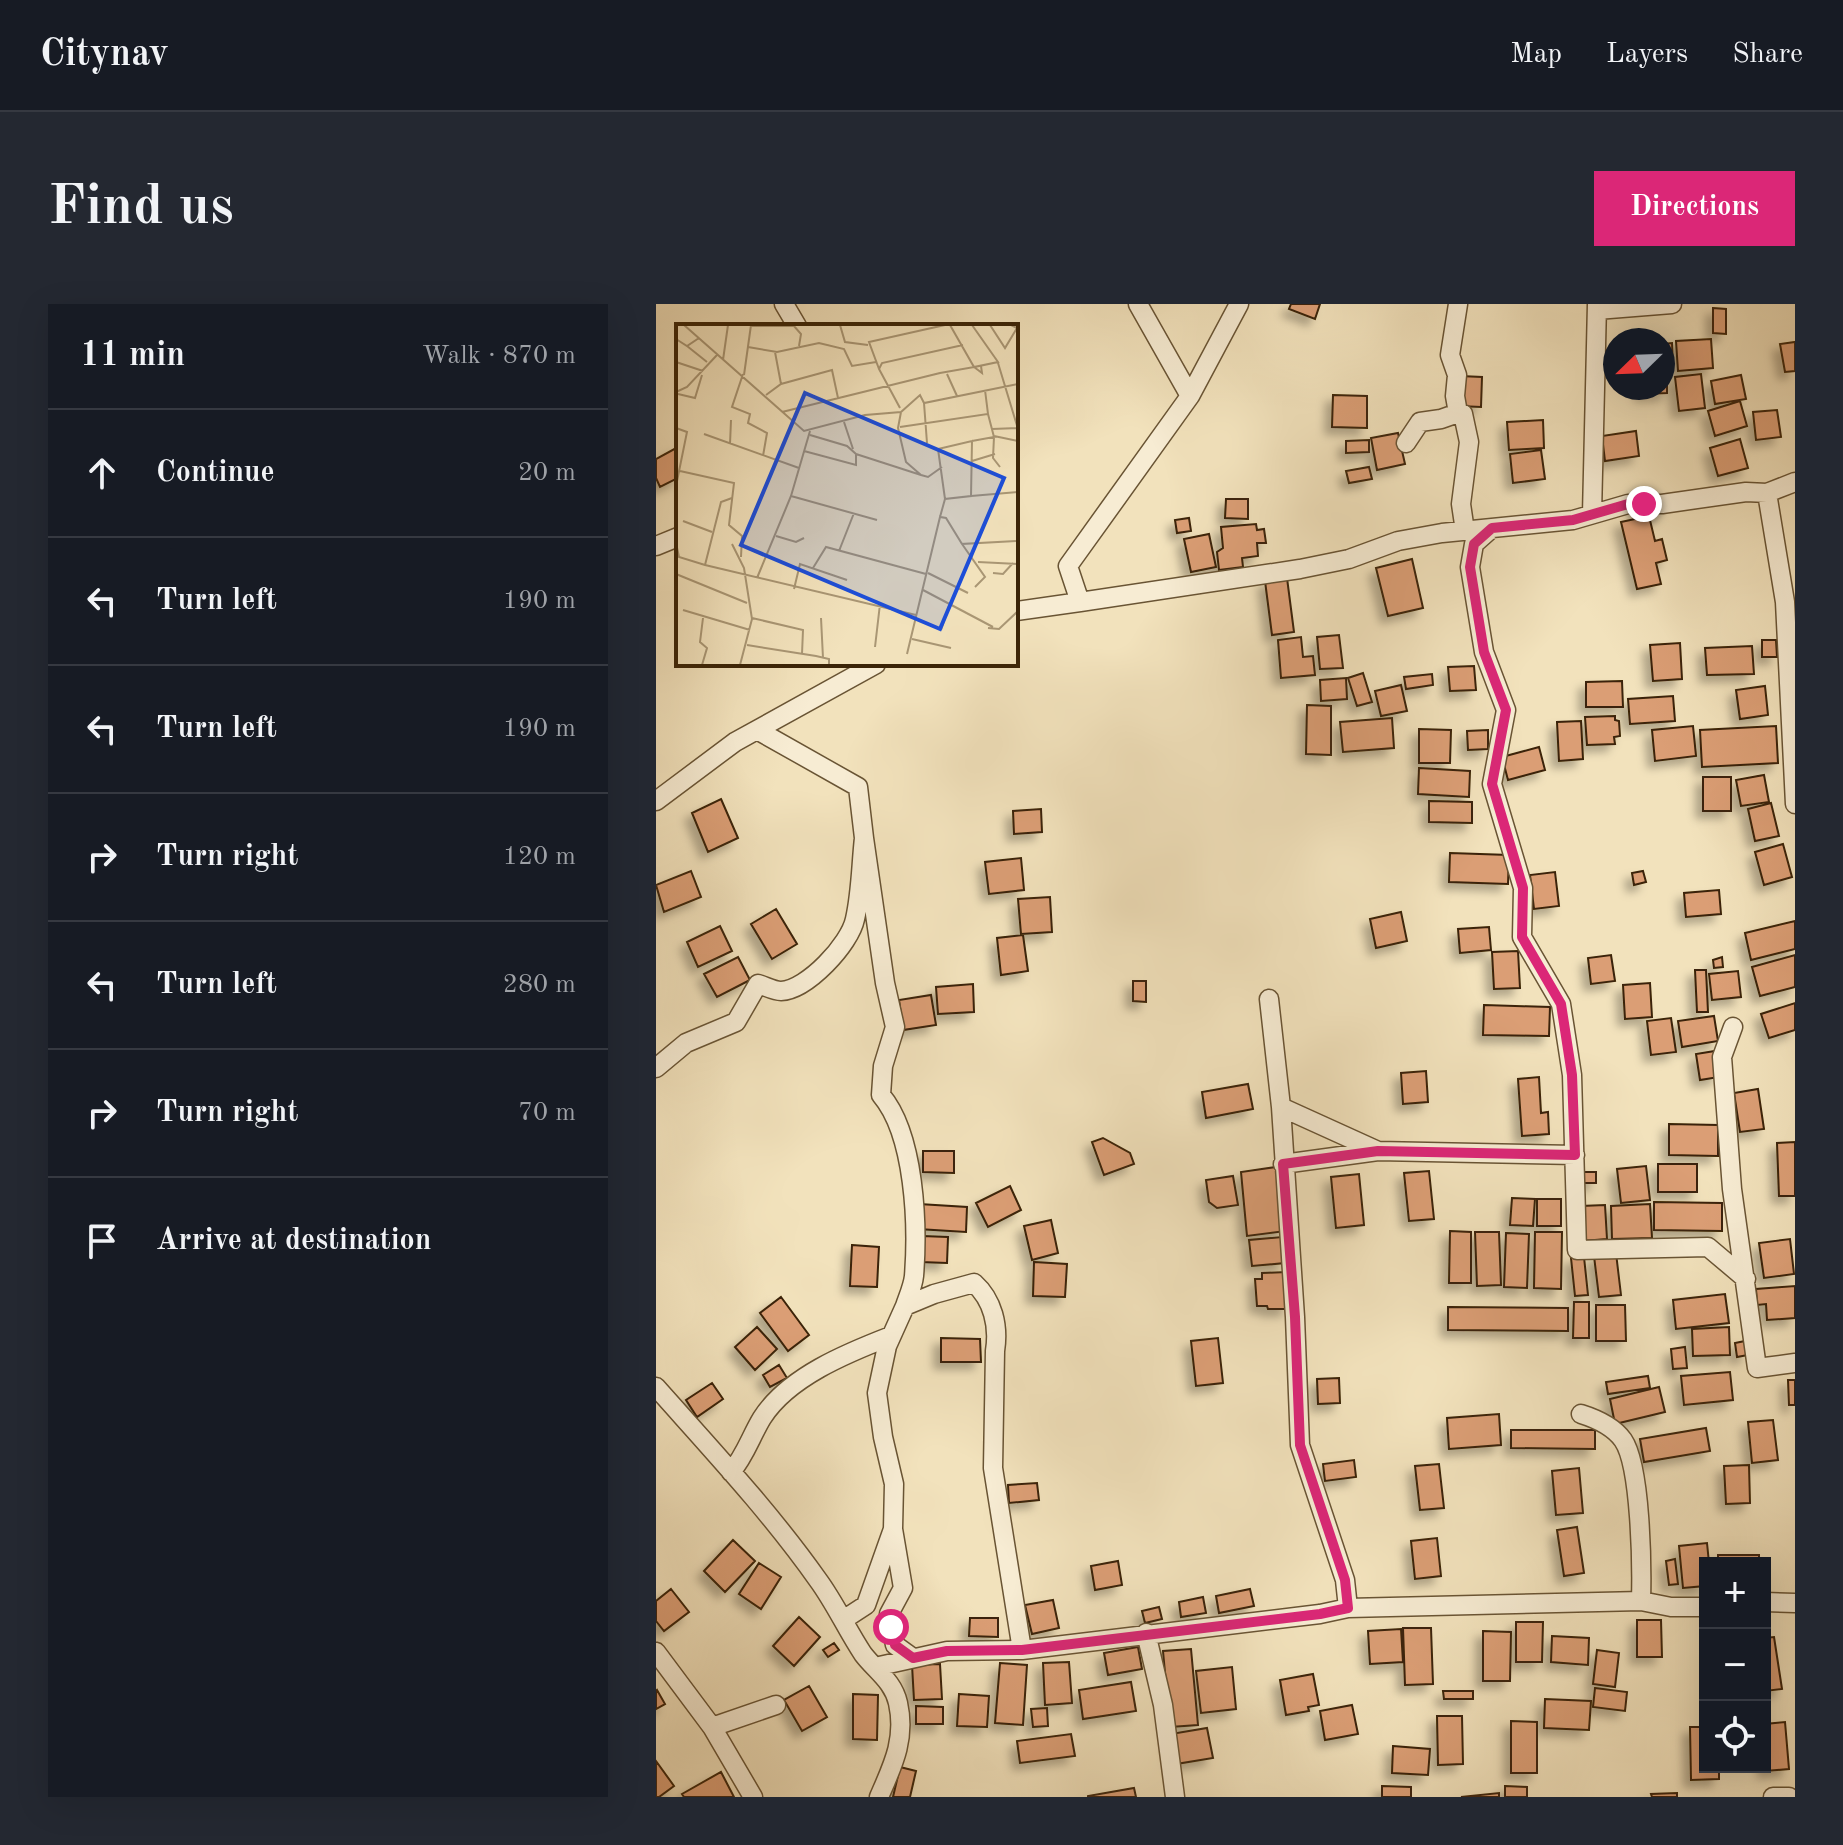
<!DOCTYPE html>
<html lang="en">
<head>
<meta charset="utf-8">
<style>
  :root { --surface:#171b24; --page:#242831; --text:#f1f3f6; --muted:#9ea1a6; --line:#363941; --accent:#db2777 }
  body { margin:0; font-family:"Old Standard TT",serif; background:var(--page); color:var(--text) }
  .controls { position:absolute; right:24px; bottom:24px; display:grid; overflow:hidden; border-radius:0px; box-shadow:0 8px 32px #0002 }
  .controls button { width:72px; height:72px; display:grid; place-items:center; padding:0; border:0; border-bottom:2px solid var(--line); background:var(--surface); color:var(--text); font:40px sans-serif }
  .compass { position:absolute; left:947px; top:24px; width:72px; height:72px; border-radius:50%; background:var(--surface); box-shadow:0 8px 32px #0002; rotate:247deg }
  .stop { position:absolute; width:24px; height:24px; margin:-18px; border:6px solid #db2777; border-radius:50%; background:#fff }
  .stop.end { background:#db2777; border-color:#fff; box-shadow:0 2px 8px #0008 }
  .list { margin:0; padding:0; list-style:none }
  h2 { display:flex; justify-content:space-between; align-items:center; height:104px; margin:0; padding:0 32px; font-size:34px }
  h2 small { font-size:26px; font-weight:400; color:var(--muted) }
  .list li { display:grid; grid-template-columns:52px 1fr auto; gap:24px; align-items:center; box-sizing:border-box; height:128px; padding:0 32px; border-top:2px solid var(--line) }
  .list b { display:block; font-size:30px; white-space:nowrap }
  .list em { font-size:26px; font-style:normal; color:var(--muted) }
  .icon { flex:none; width:44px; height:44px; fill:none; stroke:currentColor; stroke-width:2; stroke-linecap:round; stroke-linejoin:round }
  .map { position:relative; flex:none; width:1139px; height:1493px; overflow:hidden; border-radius:0px }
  header { display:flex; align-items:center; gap:48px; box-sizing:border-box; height:112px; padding:0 40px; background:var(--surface); border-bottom:2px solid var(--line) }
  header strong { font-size:38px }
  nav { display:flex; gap:44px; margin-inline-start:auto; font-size:28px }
  .intro { display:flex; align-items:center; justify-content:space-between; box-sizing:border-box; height:192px; padding:0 48px }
  h1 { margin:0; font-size:56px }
  .button { padding:20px 36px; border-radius:0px; background:var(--accent); color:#fff; font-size:28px; font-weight:700 }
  main { display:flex; gap:48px; padding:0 48px }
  aside { flex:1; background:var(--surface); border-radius:0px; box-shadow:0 8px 32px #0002 }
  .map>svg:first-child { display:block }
</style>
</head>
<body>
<header>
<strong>Citynav</strong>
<nav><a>Map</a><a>Layers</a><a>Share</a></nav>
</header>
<div class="intro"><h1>Find us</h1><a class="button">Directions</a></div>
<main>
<aside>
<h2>11 min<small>Walk · 870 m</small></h2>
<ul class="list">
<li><svg class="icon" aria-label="ahead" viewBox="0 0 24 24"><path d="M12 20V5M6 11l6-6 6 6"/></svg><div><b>Continue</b></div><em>20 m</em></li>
<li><svg class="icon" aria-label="left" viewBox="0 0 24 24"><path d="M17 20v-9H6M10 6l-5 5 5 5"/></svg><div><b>Turn left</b></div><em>190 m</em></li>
<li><svg class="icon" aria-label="left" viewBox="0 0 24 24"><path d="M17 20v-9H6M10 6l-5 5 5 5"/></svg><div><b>Turn left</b></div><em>190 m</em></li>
<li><svg class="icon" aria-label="right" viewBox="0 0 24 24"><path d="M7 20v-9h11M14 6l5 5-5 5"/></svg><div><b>Turn right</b></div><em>120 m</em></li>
<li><svg class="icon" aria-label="left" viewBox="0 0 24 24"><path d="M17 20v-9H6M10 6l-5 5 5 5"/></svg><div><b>Turn left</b></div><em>280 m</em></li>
<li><svg class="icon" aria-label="right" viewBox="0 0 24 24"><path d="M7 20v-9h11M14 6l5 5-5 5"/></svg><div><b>Turn right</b></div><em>70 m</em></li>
<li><svg class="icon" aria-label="arrive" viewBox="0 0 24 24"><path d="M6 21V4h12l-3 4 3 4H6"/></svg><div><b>Arrive at destination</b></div></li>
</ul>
</aside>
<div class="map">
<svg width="1139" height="1493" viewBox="0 0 1139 1493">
  <defs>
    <filter id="shadow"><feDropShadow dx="-7" dy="7" stdDeviation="4" flood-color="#0004"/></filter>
  </defs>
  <rect width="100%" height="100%" fill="#f2e2bc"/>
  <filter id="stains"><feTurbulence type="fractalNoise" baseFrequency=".0025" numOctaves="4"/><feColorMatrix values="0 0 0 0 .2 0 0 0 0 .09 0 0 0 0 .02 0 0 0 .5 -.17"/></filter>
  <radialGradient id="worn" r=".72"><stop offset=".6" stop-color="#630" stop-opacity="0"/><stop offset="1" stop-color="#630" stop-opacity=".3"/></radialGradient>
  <path fill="#db9e74" stroke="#3b2407" stroke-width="2" filter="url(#shadow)" d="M635,0H664L659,15L633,5Z
    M1057,4L1070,5V30L1057,29Z
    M1055,35L1057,64L1022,67L1020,37Z
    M1139,38V67L1129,68L1124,40Z
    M1016,39L1017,63L1007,64V40Z
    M1045,70L1049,104L1023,107L1019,73Z
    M1007,71H1011V89L986,90V84H1007Z
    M1085,71L1090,95L1059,100L1055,77Z
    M804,72L826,73L825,103L803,102Z
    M677,91L711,92V124L676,123Z
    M1084,97L1091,122L1059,132L1052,107Z
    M1121,106L1125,133L1100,136L1097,108Z
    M887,116L888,144L853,146L851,118Z
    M980,127L983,152L949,157L946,132Z
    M742,129L749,160L721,166L715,134Z
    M1084,135L1092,164L1062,172L1054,144Z
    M713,136V148L690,149V137Z
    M22,143V174L4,183L0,174V155Z
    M885,146L889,175L857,179L854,150Z
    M713,163L716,175L693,179L690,167Z
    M570,195H592V215L569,214Z
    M993,212L999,237L1006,235L1011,256L1000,259L1005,280L981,285L965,218Z
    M533,214L535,227L521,229L519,216Z
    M600,220L601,226L608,225L610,239H601L602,252L586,254L587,263L563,266L561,248L567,244L565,223Z
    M553,230L560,263L535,268L528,235Z
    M756,255L767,304L732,312L720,264Z
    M631,274L638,328L616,331L609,277Z
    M683,331L687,364L664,365L661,333Z
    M645,333L647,353L657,352L659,371L625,374L622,336Z
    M1106,336H1120L1121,353H1106Z
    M1024,339L1026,375L997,377L994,341Z
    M1096,342L1098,370L1051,371L1049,344Z
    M818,362L820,386L794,387L792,363Z
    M707,369L716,398L701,402L692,374Z
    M776,370L777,381L750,385L748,373Z
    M690,374L691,395L665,397L664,376Z
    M966,377L967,403H930V378Z
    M745,381L751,407L725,412L719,387Z
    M1109,382L1112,411L1084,415L1080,386Z
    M1017,392L1019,417L974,420L972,395Z
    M651,401L675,402V451L650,450Z
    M959,412V416L963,417L964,432L958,433L959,440L931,441L929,413Z
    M736,414L738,444L687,448L684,418Z
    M925,417L927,455L903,457L901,418Z
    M1037,422L1040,452L999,457L996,426Z
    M1120,422L1122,459L1046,463L1044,426Z
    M763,425L795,426L794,459H763Z
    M832,426V445L812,446L811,427Z
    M883,443L889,466L852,476L846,453Z
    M763,464L814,467L813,493L762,490Z
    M1108,471L1113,498L1085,502L1080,476Z
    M1047,473H1075V507H1047Z
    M65,495L82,534L52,548L36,509Z
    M773,497L816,498V519L773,518Z
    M1115,499L1123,532L1099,537L1092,505Z
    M385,505L386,528L358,530L357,507Z
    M1127,540L1136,573L1108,581L1099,548Z
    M794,549L853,551L852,580L793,578Z
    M365,554L368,586L333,590L329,558Z
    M35,567L45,593L8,608L0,581Z
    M987,567L990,578L978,581L976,569Z
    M899,568L903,602L878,605L874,571Z
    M1063,586L1065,610L1030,613L1028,589Z
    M394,593L396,628L365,630L362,595Z
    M120,605L141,640L116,655L95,620Z
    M745,608L751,637L720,644L714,615Z
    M1139,617V645L1095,656L1089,629Z
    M64,622L76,647L42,663L31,638Z
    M833,623L835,646L804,649L802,625Z
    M367,631L372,667L345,671L341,634Z
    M862,647L864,684L838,685L836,648Z
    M955,651L959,677L935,680L932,654Z
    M1139,651V683L1104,692L1096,663Z
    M82,653L94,676L61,693L48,670Z
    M1066,653L1067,663L1058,664L1057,656Z
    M1039,666H1050L1052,708H1041Z
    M1082,667L1085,693L1056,696L1053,670Z
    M477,677H490V698L477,697Z
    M994,679L996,713L969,715L967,681Z
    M317,680L318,708L282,710L280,683Z
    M275,691L280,721L247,726L243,696Z
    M1139,699V726L1113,734L1105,710Z
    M828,701L894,703L893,732L827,731Z
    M1058,712L1062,737L1026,743L1022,717Z
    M1015,714L1020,748L995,751L991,717Z
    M1059,747L1063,773L1044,776L1040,750Z
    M770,767L772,798L747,800L745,769Z
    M883,773L885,809L892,808L893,830L866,832L862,775Z
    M592,780L597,805L550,814L546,788Z
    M1102,785L1108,825L1084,828L1078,789Z
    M1013,820L1062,821V852L1013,851Z
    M447,834L474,849L478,860L448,871L436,838Z
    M1139,838V892H1123L1121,839Z
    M267,847H298V869L267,868Z
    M1002,860H1041V888H1002Z
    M990,862L994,896L965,899L961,865Z
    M620,863L630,927L591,932L585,868Z
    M773,867L778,915L753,917L748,869Z
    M928,868H940V879H928Z
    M703,870L708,921L680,924L675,873Z
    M577,872L582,901L561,904L553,898L550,876Z
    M354,882L365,906L332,923L320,899Z
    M856,894L879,895L877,922L854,921Z
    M881,895H905V922H881Z
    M998,898L1066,899V927L998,926Z
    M263,900L311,903L310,928L262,925Z
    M994,900L996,934L956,935L955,902Z
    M949,901L951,935L927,937L925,902Z
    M395,916L402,949L376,956L368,922Z
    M794,927L815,928V979H793Z
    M819,928H843L845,981L821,982Z
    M879,928H906L905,985L878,984Z
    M850,929L873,930L871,984L848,983Z
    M266,932L292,933L291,959L265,958Z
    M626,933L629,959L596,962L593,936Z
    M1134,935L1138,970L1108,974L1103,939Z
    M196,941L223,943L221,983L194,982Z
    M960,949L965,991L943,993L938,952Z
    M928,953L932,991L919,992L915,954Z
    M378,958L411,960L409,993L377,992Z
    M631,968L632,1005H612L611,1002H601L599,975H606V969Z
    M1139,982V1014L1111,1016L1110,1000L1101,1001L1100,985Z
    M1069,990L1073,1019L1020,1025L1017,996Z
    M125,993L153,1031L132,1047L104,1009Z
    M918,998H933V1034H917Z
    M940,1001H969L970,1037H940Z
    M792,1003L912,1004V1027L792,1026Z
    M101,1023L121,1045L99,1066L79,1043Z
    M1073,1023L1074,1051L1037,1052L1036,1025Z
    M285,1034L324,1035L325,1058H285Z
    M562,1034L567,1079L540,1082L535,1037Z
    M1089,1037L1092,1051L1081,1053L1079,1039Z
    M1029,1043L1031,1064L1017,1065L1015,1045Z
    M123,1061L131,1074L114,1083L107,1071Z
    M1074,1068L1077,1096L1028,1101L1025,1072Z
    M992,1072L994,1084L952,1090L950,1078Z
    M683,1074L684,1099L662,1100L661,1075Z
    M1132,1076H1139V1101H1133Z
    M56,1079L67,1095L41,1113L30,1096Z
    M1003,1083L1009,1108L959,1120L954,1095Z
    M843,1110L845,1141L793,1145L791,1114Z
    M1117,1116L1122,1156L1096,1159L1092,1118Z
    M1050,1124L1054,1147L988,1158L984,1135Z
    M855,1126H939V1145L855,1144Z
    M698,1156L700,1173L669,1177L667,1160Z
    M783,1160L788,1204L764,1206L759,1162Z
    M1093,1161L1094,1199L1070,1200L1068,1162Z
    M923,1164L927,1209L900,1211L896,1167Z
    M381,1179L383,1196L353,1199L352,1181Z
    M921,1223L928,1269L908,1272L901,1226Z
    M781,1234L785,1272L759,1275L755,1237Z
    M77,1236L99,1257L69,1288L48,1267Z
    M1051,1239L1053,1259H1049V1282L1027,1284L1023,1242Z
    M1062,1251H1103V1259H1062Z
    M1019,1255L1022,1280L1013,1281L1010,1257Z
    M462,1257L466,1281L439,1286L435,1262Z
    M103,1259L125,1273L105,1305L83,1290Z
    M15,1285L33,1308L8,1327L0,1317V1297Z
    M594,1285L598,1302L563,1309L560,1292Z
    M547,1293L550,1309L525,1313L523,1298Z
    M397,1296L403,1324L376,1330L369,1301Z
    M503,1303L506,1315L489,1319L486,1307Z
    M143,1313L164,1333L138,1362L117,1342Z
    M314,1314H342V1333L313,1332Z
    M981,1316H1005L1006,1353H981Z
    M860,1318H887L886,1358H860Z
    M747,1324H775L777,1380L749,1381Z
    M745,1325L747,1358L714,1360L712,1327Z
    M827,1327L855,1328L854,1377H827Z
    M896,1332L933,1334L932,1361L895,1358Z
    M1118,1333L1126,1385L1109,1387V1334Z
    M178,1339L183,1346L172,1353L167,1346Z
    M482,1343L486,1365L452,1371L448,1349Z
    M535,1345L542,1421L514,1423L507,1347Z
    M941,1346L963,1349L959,1383L937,1380Z
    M413,1358L416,1399L389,1401L387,1359Z
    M344,1359L371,1361L367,1421L339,1419Z
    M284,1360L286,1395L258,1396L256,1361Z
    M576,1363L580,1405L545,1409L540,1367Z
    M657,1370L663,1401L652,1403L653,1407L630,1411L624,1376Z
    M475,1378L480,1407L427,1415L423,1386Z
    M153,1382L171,1413L146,1427L128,1396Z
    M939,1384L971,1388L969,1407L937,1403Z
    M1,1386L9,1400L0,1405V1387Z
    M787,1387H817V1395H788Z
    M197,1390L222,1391L221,1436L197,1435Z
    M303,1390L333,1392L331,1423L301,1422Z
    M889,1395L935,1397L933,1426L888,1424Z
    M696,1401L702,1430L669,1436L664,1407Z
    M260,1402L287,1403V1420H260Z
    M391,1404L392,1422L377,1423L375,1405Z
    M781,1412H806L807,1460L782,1461Z
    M855,1417L881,1418V1469H855Z
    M1129,1418L1133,1465L1109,1467V1420Z
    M1034,1423H1049V1463H1063V1475L1035,1476Z
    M551,1424L557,1454L520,1460L515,1430Z
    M415,1430L419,1452L364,1459L361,1437Z
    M737,1442L774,1445L772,1471L736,1469Z
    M0,1457L18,1482L3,1493H0Z
    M244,1463L260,1467L254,1493H237Z
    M65,1468L78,1493H28L26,1490Z
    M726,1482L755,1483V1493H726Z
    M849,1482L871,1483V1493H849Z
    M478,1484L480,1493H432V1492Z
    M843,1489V1493H805Z
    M1021,1489V1493H996L995,1490Z"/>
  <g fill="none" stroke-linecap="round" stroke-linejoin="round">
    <defs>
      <path id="minor" d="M128,0L141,22
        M482,0L534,92L583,0
        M802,0L794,51L801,71L799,92L802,109L807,110L813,138L805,200L809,227
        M941,6L1016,0
        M534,92L412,262L424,298L644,265L693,255L742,237L786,229L917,216L972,200H1006L1090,188L1111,189L1139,178
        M750,139L764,118L785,115L802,109
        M1111,189L1129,298L1139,500
        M936,210L941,0
        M836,224L818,240L814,263L828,348L850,406L836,480L867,584L866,633L905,700L916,771L921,946L1052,943L1090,975
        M0,242L22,233
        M360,307L424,298
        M101,426L202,483L208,534
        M0,497L79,438L220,360
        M613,695L625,803L639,1013L644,1141L689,1276L692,1304
        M1077,723L1066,753L1076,885L1101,1064L1139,1059
        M0,764L30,739L80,718L102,680C109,682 118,687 125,687C151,686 194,640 199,615C205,589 205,561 208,534L229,679L239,723L227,762L225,791C259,831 262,921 258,972C257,982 252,993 249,1002
        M625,803L722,847
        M627,860L722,847L919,851
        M0,1083C56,1146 114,1208 162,1276C179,1299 191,1326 207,1350C220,1367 237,1377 242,1399C250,1435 237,1461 223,1493
        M925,1110C941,1115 957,1122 967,1136C985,1162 986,1263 985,1297
        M75,1168C89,1152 95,1132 106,1114C132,1073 191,1049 235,1032
        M1109,1298L1139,1299
        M187,1316L210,1301L237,1225
        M490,1329L507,1401L519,1493
        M0,1348L56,1423L97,1493
        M257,1354L239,1341L233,1310L247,1284L237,1225L238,1180L227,1133L221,1089L231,1042L249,1002L278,990L318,979C337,996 343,1022 339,1047L337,1164L366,1346
        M219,1363L291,1347L366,1346L664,1310L692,1304L985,1297L1015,1303H1049
        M56,1423L120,1401
        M1117,1493H1133"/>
    </defs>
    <use href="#minor" stroke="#695434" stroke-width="21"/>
    <use href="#minor" stroke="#f7ecd3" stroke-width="18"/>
  </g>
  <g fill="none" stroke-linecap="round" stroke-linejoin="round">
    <path stroke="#db2777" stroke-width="10" d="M235,1323L239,1341L257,1354L291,1347L366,1346L664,1310L692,1304L689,1276L644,1141L639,1013L627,860L722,847L919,851L916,771L905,700L866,633L867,584L836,480L850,406L828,348L814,263L818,240L836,224L917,216L972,200H988"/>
  </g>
  <g transform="translate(20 20)">
    <rect width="342" height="342" fill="#f2e2bc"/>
    <path fill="none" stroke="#a99674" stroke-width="2" d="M8,1L128,107L189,91L225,88L244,71L248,79L342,60M164,1L169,18L192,21M274,1L298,43L322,38L296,1M314,1L329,24L341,4L335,1M75,2H118L125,10L123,22M0,15L11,22L23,14M11,22L31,38M72,23L101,28L143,19L168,25L176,42L200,38M99,28L105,60M47,36L52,1M0,38L27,47M322,39L342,105M203,45L193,18L269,1M67,50L56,83L74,90L72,99L91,109L87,132M271,50L281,72M68,51L75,1M0,68L11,63L41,31M2,70L19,74L26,51M90,71L105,60L156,46L162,74M248,79L251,119M224,84L203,45L206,39L287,21M106,88L264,49L298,43L306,49L305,42M168,98L177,125M224,103L312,90L309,66M0,104L11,108L0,162M316,105L342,104M28,110L123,144M318,112L342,117M318,113L317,134L324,143M296,117L318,113L312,90M54,120L55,96M128,127L180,141V130L171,122L134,111M180,130L245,151L230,138L222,104L225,88M296,137L319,130M4,147L58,159L53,201L66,212L65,233M245,151L252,153L266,143M115,172L201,196M295,172L342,168M264,193L269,175L295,172L296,117L262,125L269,175M7,197L36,208M100,212L120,218L128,214M0,219L3,233L29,241L240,291M56,220L68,244L76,295L64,341M163,227L178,189M302,238L342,240M29,241L45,178L56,174M137,244L150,223L250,250M252,249L292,269M317,249L327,250L337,239M0,250L71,279M81,254L115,172L134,107M299,263L309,253L286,220L340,217M118,265L124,240L171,256M247,266L317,303M7,286L74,306M76,294L127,306L126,330M145,294L147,334M312,304L323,305L342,287M265,306L274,279M236,315L275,324M71,321L140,332L153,335V341M199,323L204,280M231,330L264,193L270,194L286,220M26,341L31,324L24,318L27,294"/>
    <path fill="#1d4ed8" fill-opacity="0.15" stroke="#1d4ed8" stroke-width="4" d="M129,69L328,154L264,305L65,221Z"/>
    <rect width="342" height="342" fill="none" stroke="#3b2407" stroke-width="4"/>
  </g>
  <rect width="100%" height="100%" filter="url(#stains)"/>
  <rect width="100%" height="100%" fill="url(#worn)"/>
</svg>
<div class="controls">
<button>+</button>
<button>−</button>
<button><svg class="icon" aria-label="locate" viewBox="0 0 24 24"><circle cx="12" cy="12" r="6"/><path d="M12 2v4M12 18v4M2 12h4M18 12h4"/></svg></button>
</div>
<svg class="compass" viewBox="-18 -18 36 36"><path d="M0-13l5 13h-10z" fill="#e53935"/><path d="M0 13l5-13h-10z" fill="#9ea1a6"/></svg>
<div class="stop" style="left:235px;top:1323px"></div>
<div class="stop end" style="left:988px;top:200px"></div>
</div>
</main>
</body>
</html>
